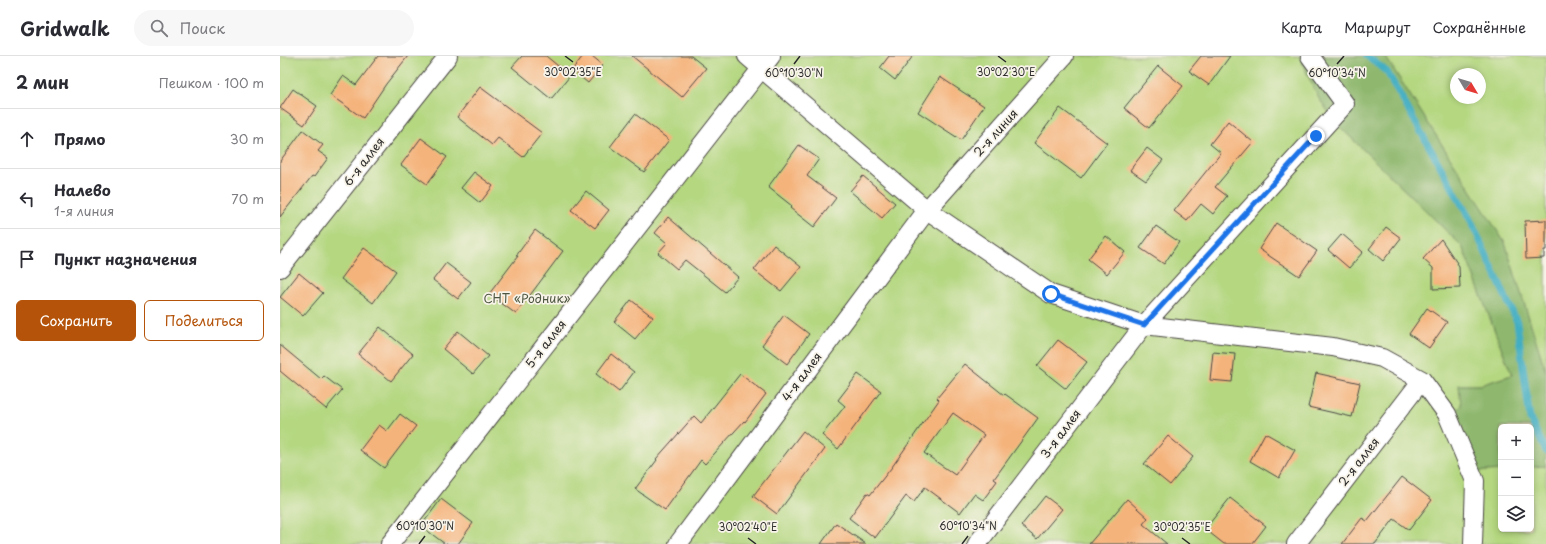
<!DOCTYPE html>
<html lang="ru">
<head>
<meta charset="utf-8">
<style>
  :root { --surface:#fff; --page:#f7f7f7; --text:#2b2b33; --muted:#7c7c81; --line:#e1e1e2; --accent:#b45309 }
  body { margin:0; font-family:"Playpen Sans",sans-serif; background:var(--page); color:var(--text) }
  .controls { position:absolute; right:12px; bottom:12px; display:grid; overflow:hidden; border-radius:6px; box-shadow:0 2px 6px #0003 }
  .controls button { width:36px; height:36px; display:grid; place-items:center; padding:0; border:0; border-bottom:1px solid var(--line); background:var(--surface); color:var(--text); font:20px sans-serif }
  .compass { position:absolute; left:1170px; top:12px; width:36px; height:36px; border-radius:50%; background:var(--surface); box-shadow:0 2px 6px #0003; rotate:128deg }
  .stop { position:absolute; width:12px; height:12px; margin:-9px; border:3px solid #1a73e8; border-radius:50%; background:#fff }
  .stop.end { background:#1a73e8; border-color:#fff; box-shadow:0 1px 4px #0008 }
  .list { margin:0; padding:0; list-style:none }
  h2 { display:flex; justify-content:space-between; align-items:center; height:52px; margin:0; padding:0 16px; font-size:17px }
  h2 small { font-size:13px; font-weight:400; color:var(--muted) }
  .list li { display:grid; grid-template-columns:26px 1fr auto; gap:12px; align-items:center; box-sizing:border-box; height:60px; padding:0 16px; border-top:1px solid var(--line) }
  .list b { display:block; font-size:15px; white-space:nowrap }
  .list p { margin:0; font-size:13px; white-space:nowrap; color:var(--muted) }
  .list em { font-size:13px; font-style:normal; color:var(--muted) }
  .actions { display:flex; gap:8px; padding:12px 16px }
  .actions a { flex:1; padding:9px 0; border:1px solid var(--accent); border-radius:6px; text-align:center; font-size:14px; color:var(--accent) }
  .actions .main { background:var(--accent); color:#fff }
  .icon { flex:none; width:22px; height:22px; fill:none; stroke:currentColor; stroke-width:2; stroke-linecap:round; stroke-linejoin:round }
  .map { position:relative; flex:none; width:1266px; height:488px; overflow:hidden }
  header { display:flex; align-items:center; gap:24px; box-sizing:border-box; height:56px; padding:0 20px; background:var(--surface); border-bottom:1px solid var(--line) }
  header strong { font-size:19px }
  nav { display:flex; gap:22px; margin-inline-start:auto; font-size:14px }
  .search { width:280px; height:36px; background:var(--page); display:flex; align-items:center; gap:10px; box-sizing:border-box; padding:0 14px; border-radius:22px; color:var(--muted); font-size:15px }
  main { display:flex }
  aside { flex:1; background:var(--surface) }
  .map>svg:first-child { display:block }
</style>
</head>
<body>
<header>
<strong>Gridwalk</strong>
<div class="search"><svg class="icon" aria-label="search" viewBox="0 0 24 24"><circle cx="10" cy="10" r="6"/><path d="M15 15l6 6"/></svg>Поиск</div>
<nav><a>Карта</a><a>Маршрут</a><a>Сохранённые</a></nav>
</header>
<main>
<aside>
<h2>2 мин<small>Пешком · 100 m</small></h2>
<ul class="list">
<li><svg class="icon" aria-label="ahead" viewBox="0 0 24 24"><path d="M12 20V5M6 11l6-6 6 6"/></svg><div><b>Прямо</b></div><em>30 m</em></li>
<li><svg class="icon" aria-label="left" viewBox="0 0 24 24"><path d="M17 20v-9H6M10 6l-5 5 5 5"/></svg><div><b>Налево</b><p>1-я линия</p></div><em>70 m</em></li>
<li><svg class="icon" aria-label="arrive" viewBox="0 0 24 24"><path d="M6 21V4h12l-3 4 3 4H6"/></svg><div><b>Пункт назначения</b></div></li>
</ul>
<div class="actions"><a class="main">Сохранить</a><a>Поделиться</a></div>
</aside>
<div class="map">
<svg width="1266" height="488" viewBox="0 0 1266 488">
  <rect width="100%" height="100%" fill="#f7f3e8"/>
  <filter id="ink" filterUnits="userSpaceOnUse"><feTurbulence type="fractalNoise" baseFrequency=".025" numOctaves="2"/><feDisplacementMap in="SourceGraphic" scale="8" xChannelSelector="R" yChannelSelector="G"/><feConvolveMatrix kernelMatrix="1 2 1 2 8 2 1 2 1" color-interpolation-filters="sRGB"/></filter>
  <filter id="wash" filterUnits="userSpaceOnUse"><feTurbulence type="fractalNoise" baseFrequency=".012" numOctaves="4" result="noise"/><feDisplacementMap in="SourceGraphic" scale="16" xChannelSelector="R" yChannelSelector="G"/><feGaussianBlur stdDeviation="0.9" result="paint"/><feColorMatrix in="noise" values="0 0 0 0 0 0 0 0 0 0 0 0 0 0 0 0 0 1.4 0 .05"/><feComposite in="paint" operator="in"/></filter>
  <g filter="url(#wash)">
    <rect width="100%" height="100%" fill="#f3e1c6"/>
    <path fill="#b4d780" stroke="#708156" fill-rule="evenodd" d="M0,0H1019L1038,41L1058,69L1182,190L1232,319L1200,329H1179L1191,416L1221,414V473H1251V411L1266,410V488H0Z
      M1105,0H1266V316L1225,187ZM1176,18H1200V42H1176Z"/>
    <path fill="#8fb86e" stroke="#5d724c" d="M1019,0H1105L1225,187L1266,316V410L1251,411V371H1221V414L1191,416L1168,362L1181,350L1179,329H1200L1232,319L1182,190L1058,69L1038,41Z"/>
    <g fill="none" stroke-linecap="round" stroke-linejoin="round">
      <path stroke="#43aec2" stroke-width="7" d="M1087,0L1107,16L1190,163L1237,266L1250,363L1266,395"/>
    </g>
    <g id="blocks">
      <path fill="#f5b37c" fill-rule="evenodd" d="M98,0H128L106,28L83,62L50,39L63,20L76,29Z
        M242,0H266L290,20L271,43L232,11Z
        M303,0H312L323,9L308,27L292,14Z
        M352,0H411L426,12L402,41Z
        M609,0H633L615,24L600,12Z
        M921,0H950L929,29L909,15Z
        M878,10L903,30L869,72L844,52Z
        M660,21L704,50L681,84L638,56Z
        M200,31L262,77L243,101L218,82L212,89L177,61Z
        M13,33L37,50L24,69L0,52Z
        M780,52L827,87L801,122L754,87Z
        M355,58L389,84L364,116L330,91Z
        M948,65L973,86L935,131L947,140L933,158L921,148L907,165L894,155L941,97L930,88Z
        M23,74L43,89L38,95L48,102L34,121L32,120L0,161V105Z
        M141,82L167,101L147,128L121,109Z
        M519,89L539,103L527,120L556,142L534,171L510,152L512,150L488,131Z
        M867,92L883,104L866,125L850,114Z
        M194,116L213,130L200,147L181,132Z
        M583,120L615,147L602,162L570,135Z
        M306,135L329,154L315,172L291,154Z
        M388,161L458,221L445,236L405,204L397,213L378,197L387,187L375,177Z
        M1266,164V194H1264V202L1246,203L1245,165Z
        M996,167L1037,195L1019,220L979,193Z
        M876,170L899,186L884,208L860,192Z
        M1106,171L1121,182L1103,205L1089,193Z
        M255,174L283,195L236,258L209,238L238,200H236Z
        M1062,178L1083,196L1069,212L1048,194Z
        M826,180L845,196L827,218L808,203Z
        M1161,183L1179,210L1180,232L1153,233V212L1143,203Z
        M494,189L521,211L501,235L474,214Z
        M84,192L116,215L93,247L61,223Z
        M166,207L191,226L178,243L153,224Z
        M19,217L43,237L23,260L0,241Z
        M351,244L373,261L355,283L334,266Z
        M1147,252L1167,266L1149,292L1129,278Z
        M504,259L529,278L507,308L482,289Z
        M100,271L133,298L111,325L78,298Z
        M178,275L208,300L193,318L163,293Z
        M778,284L807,306L786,333L757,310Z
        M0,289L41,323L44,320L62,334L46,353L0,315Z
        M933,296L955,298L952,326L930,324Z
        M331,298L354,316L339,336L316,318Z
        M685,308L724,339L725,338L758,362L714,423L717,425L703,444L694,438L680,457L645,431L634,446L626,440L595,482L569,462L587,437L590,439L612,411L659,344L657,342ZM673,357L704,379L675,419L644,397Z
        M1036,317L1080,327L1072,361L1028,351Z
        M460,318L486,338L465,366L464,365L425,408L421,404L385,454L355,433L377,404L376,403L414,360L421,367Z
        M578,318L601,335L558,393L542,379L565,350L558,344Z
        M120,358L136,370L104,412L80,394L99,369L107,375Z
        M523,375L545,393L497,458L473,440Z
        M985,377L1015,394L999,422L970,405Z
        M888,380L913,401L890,429L864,408Z
        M1122,421L1152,444L1129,474L1114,463L1095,488H1062L1082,462L1087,465Z
        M765,440L782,453L757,483L741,470Z
        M950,442L986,470L972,488H944L925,473Z
        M161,443L193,467L178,488H165L141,470Z
        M847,443L868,462L863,468L887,488H809Z
        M556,467L586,488H541Z"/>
    </g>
  </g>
  <g filter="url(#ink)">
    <use href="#blocks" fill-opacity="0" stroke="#494642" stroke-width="1"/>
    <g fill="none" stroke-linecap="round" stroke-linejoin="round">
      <defs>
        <path id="street" d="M467,0L647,154L771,238L864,269L1053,291L1102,302L1142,324L1167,358L1195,425L1193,488
          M0,212L168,0
          M110,488L491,0
          M398,488L647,154L784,0
          M697,488L864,269L1065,48L1030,0
          M1016,488L1142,324"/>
      </defs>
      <use href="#street" stroke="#494642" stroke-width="20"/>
      <use href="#street" stroke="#fff" stroke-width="18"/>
    </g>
  </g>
  <g fill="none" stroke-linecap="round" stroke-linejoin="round" filter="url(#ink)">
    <path stroke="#1a73e8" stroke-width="5" d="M771,238L864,269L1036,80"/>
  </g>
  <path fill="none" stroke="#2b2b2b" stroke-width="1.5" d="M285,0L293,6M718,0L726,6M514,8L520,0M1057,8L1064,0M468,482L476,488M902,482L910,488M139,488L145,480M682,488L688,480"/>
  <g text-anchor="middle" stroke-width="3.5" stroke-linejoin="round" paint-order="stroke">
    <g font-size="12" fill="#2b2b2b" stroke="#f7f3e8">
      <text transform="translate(716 77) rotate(-48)" y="4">2-я линия</text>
      <text transform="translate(84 106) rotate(-52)" y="4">6-я аллея</text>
      <text transform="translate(266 288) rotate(-52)" y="4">5-я аллея</text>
      <text transform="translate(522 321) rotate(-53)" y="4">4-я аллея</text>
      <text transform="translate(781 378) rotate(-53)" y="4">3-я аллея</text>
      <text transform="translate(1079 406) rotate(-52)" y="4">2-я аллея</text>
    </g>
    <g font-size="12" fill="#4d5640" stroke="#f7f3e8">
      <text x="247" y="247">СНТ «Родник»</text>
    </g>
  </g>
  <g font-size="10" text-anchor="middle" fill="#2b2b2b" stroke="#f7f3e8" stroke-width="3.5" stroke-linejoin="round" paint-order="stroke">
    <text x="293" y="20">30°02'35"E</text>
    <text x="726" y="20">30°02'30"E</text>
    <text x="1057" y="21">60°10'34"N</text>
    <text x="514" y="21">60°10'30"N</text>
    <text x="145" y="474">60°10'30"N</text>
    <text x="688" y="474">60°10'34"N</text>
    <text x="468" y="475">30°02'40"E</text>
    <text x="902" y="475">30°02'35"E</text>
  </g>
</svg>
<div class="controls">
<button>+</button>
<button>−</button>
<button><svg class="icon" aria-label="layers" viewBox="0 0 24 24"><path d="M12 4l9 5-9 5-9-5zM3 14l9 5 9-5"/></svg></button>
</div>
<svg class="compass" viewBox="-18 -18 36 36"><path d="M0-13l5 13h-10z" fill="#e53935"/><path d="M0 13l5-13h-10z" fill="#7c7c81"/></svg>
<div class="stop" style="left:771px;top:238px"></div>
<div class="stop end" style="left:1036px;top:80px"></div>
</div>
</main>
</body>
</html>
